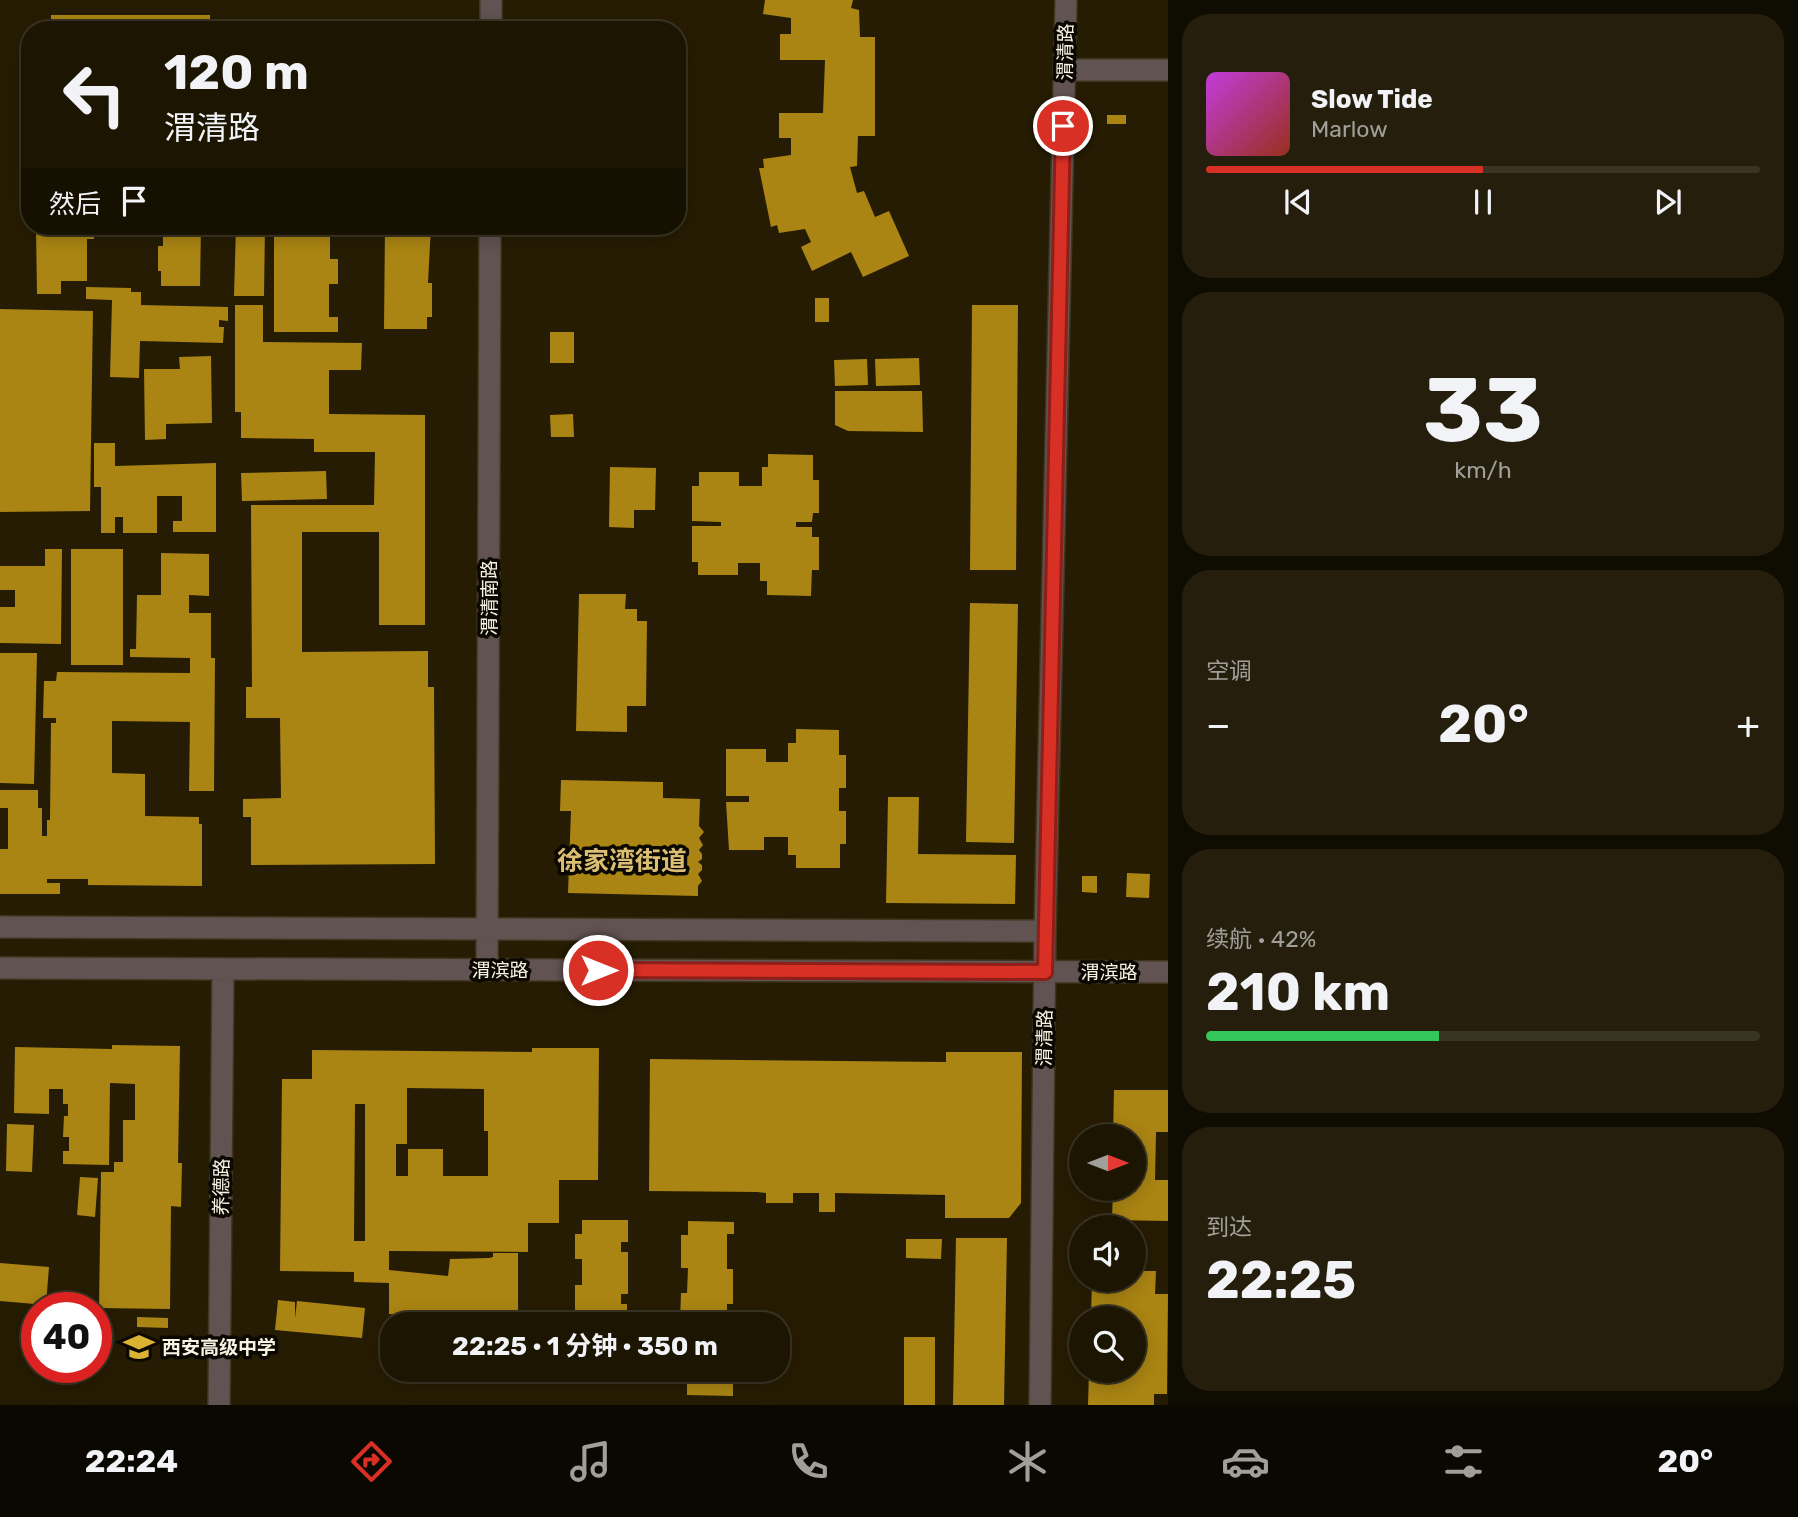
<!DOCTYPE html>
<html lang="zh">
<meta charset="utf-8">
<style>
:root{--surface:#1c1502;--page:#251e0c;--text:#f1f3f6;--muted:#a09f99;--line:#3a3424;--accent:#d93025}
body{margin:0;font-family:Rubik,"Noto Sans SC",sans-serif;background:var(--page);color:var(--text);height:100vh;display:flex;flex-direction:column;font-size:26px;white-space:nowrap}
*{box-sizing:border-box;margin:0}
p{font-size:23px;color:var(--muted)}
.icon{flex:none;width:38px;height:38px;fill:none;stroke:currentColor;stroke-width:2;stroke-linecap:round;stroke-linejoin:round}
.map{position:relative;flex:1;overflow:hidden}
.details{display:flex;flex-direction:column;gap:14px;padding:14px;background:#0f0c01;width:630px}
.details>*{flex:none}
.guide{position:absolute;left:21px;top:21px;width:665px;height:214px;border-radius:28px;box-shadow:0 4px 18px #0003,0 0 0 2px var(--line);background:#1c1502;color:var(--text);overflow:hidden}
.needle{width:46px;rotate:90deg}
.fabs{position:absolute;left:1069px;top:1124px;display:grid;gap:14px}
.fabs a{display:grid;place-items:center;width:77px;height:77px;border-radius:50%;background:var(--surface);box-shadow:0 4px 18px #0003,0 0 0 2px var(--line);font-size:35px}
.speed{position:absolute;left:21px;top:1292px;display:flex;gap:14px;font-size:35px;font-weight:700;text-align:center}
.speed>*{display:grid;place-content:center;width:91px;height:91px;border-radius:50%;background:var(--surface);box-shadow:0 4px 18px #0003,0 0 0 2px var(--line);line-height:1}
.speed .limit{border:10px solid #d22;background:#fff;color:#111}
.pin{position:absolute;display:grid;place-items:center;width:60px;height:60px;color:#fff;margin:-30px;border:4px solid #fff;border-radius:50%;box-shadow:0 2px 7px #0007}
.me{position:absolute;width:77px;margin:-38px;rotate:90deg;stroke-linejoin:round;filter:drop-shadow(0 0 5px #0008)}
.turn{display:flex;align-items:center;gap:24px;height:147px;padding:0 28px;font-size:32px}
.turn .icon{width:91px;height:91px;stroke-width:2.5}
.turn b{display:block;font-size:49px;line-height:60px}
.then{display:flex;align-items:center;height:66px;padding:0 28px;background:#0003;gap:14px;font-size:26px}
.big{font-size:52px;font-weight:700;line-height:1.1}
.details .card{flex:1;display:flex;flex-direction:column;justify-content:center;gap:10px;min-width:0;padding:0 24px;border-radius:28px;background:var(--page)}
.details .dial{align-items:center;gap:0}
.dial b{font-size:91px;line-height:1}
.song{display:flex;align-items:center;gap:21px}
.cover{width:84px;height:84px;border-radius:10px;background:linear-gradient(135deg,hsl(290 70% 55%),hsl(10 70% 35%))}
.played{height:7px;border-radius:4px;background:linear-gradient(90deg,var(--accent) 50%,var(--line) 50%)}
.keys{display:flex;justify-content:space-around;direction:ltr}
.heat{display:flex;justify-content:space-between;align-items:center;font-size:38px;direction:ltr}
.charge{height:10px;border-radius:5px;background:linear-gradient(90deg,#34c759 42%,var(--line) 0)}
.trip{position:absolute;left:380px;top:1312px;width:410px;height:70px;border-radius:28px;background:var(--surface);box-shadow:0 4px 18px #0003,0 0 0 2px var(--line);font-weight:700;line-height:70px;text-align:center}
.tabs{display:flex;height:112px;justify-content:space-around;align-items:center;background:#0b0801;color:var(--muted)}
.tabs .icon{width:49px;height:49px}
.tabs .current{color:var(--accent)}
.tabs b{font-size:32px;color:var(--text)}
main{display:flex;flex:1;min-height:0}
.map>svg:first-child{display:block}
.building{fill:#aa8513;fill-rule:evenodd}
.lines{fill:none;stroke-linecap:round;stroke-linejoin:round}
.minor-casing{stroke:#3f361e;stroke-width:24}
.minor{stroke:#615352;stroke-width:21}
.route-casing{stroke:#8d1f18;stroke-width:18}
.route{stroke:#d93025;stroke-width:12}
.labels{text-anchor:middle;stroke-width:7;stroke-linejoin:round;paint-order:stroke}
.street-label{font-size:19px;fill:#f9f3e4;stroke:#0b0701}
.poi-label{font-size:19px;font-weight:bold;fill:#f9f3e4;stroke:#0b0701;text-anchor:start}
.district-label{font-size:26px;font-weight:bold;fill:#dabe72;stroke:#0b0701}
</style>
<main>
<div class="map">
<svg width="1168" height="1405" viewBox="0 0 1168 1405">
<rect width="100%" height="100%" fill="#261c03"/>
<path class="building" d="M765,0h88l-2,8 8,2 1,27h15v99h-17l-1,30 -7,1 7,26 7,-2 11,26 14,-6 20,45 -46,21 -12,-25 -39,19 -11,-24 10,-5 -6,-13 -26,4 -2,-8 -6,2 -12,-59h5l-1,-9 28,-4v-17h-12v-25h44l2,-53h-45v-26h11v-16l-28,-4z
M51,15h159v15h-159z
M1107,115h19v9h-19z
M36,226h58v13h-7v42h-26v13h-24z
M163,226h38l-1,60h-39v-15h-3v-25h5z
M236,226h29l-1,70h-30z
M274,226h56v33h8v25h-9v33h9v15h-64z
M385,226h46l-3,57h4v34h-5v12h-43z
M86,287l45,1v4h10v13l87,2v14l-9,-1v7h5l-1,16 -83,-2 -1,37 -29,-1 2,-77 -26,-1z
M815,298h14v24h-14z
M235,305h28v37l99,1 -1,27h-32v44l96,1v210h-46v-93h-77v120l126,-1v36h6l1,177 -184,1v-48h-8v-18l38,-1 -1,-80h-34v-31h6l-1,-182h123l1,-53h-61v-13l-73,-1v-26h-6z
M972,305h46l-2,265h-46z
M0,309l93,2 -3,200 -90,1z
M550,332h24v31h-24z
M211,356l1,67 -46,1v15l-21,1 -1,-71h36l-1,-12z
M919,358l1,27 -44,1 -1,-27z
M867,359l1,26 -33,1 -1,-26z
M835,391h87l1,41 -75,-1 -13,-6z
M573,414l1,23h-23l-1,-22z
M94,443h21v23l101,-3v69h-43v-11h9v-25h-25v37h-34v-16h-8v16h-14v-46h-7z
M768,454l45,1v25h6v33h-6l-1,9h-16v5h16v10h7v33h-7l-1,26 -44,-1v-14h-7v-18h-22v12h-40v-13h-6v-36h29v-4l-29,-1v-35h7v-14h40v14h23v-19h6z
M610,467l46,1 -1,42h-21v18l-25,-1z
M326,471l1,28 -85,2 -1,-28z
M45,549h17l-1,95 -61,-1v-36h15v-17h-15v-24h45z
M71,549h52v116h-52z
M161,553l48,1v42l-20,-1v18h22v45h4l-1,133h-25l1,-69 -78,-1v52l33,1v42l54,1v7h3v62l-114,-1v-6h-41v4h13v11h-60v-45h8v-41h-8v-18h38v18h4v28h5v-16h3l1,-97h5v-5h-13l1,-37h12l1,-9 133,1v-15l-60,-1v-8h6l1,-54h24z
M579,594h47l-1,15h12v12h10l-1,85h-19v26l-51,-1z
M970,603l48,1 -4,239 -48,-1z
M0,653h37l-3,131 -34,-1z
M796,729l43,1v25h7v33h-7v23h7v33h-6v24h-44v-13h-8v-18h-24v13h-35l-3,-48h23v-6h-23v-47h40v13h22v-19h8z
M561,780l102,2v16l37,1 -1,27 5,6 -5,6 4,7 -4,5 3,4v5l-4,3 4,3v5l-4,4 4,7 -4,5v10l-130,-3 3,-82h-11z
M888,797h31l-1,57 98,1 -1,49 -129,-1z
M1127,873l23,1 -1,24 -23,-1z
M1082,876h15v17l-15,-1z
M112,1045l68,1 -2,117h4l-1,44 -10,-1 -1,103 -71,-1 2,-136h13v-10h9v-42h12v-36l-25,-1 -1,82 -46,-1v-13h6v-14h-6l1,-21h4v-12h-5v-15h-14v25l-35,-1 1,-66 97,2z
M532,1048h67l-1,132h-39v43h-31v29l-139,-1v19l59,6 2,-17 39,-1 4,-1v-4h25v72h-65l-2,-5 -62,-6v-31l-35,-1v-10l-74,-1 2,-192h30v-29l220,2zM407,1088l77,1v42h4v45h-45v-27h-35v27h-12v-32h11zM355,1104h10v137h-11z
M946,1052h76l-1,151 -12,15h-64v-23l-110,-2v19h-16v-19h-26v10h-27v-10l-9,-1 -108,-1 1,-132 296,3z
M1114,1090h54v42h-12l-1,48h13v41l-56,-1 1,-32h21v-52h-21z
M7,1124l27,1 -2,47 -26,-1z
M80,1177l18,1 -3,39 -18,-2z
M582,1220h46v22h-7v10h7v42h-7v10h6v21h-46v-13h-6v-27h7v-26h-7v-25h7z
M688,1221l46,1v12h-7v35h6v35h-6v10h7l-1,11h-45v-4h-8l1,-28h6l1,-25h-7v-33h7z
M956,1238h51l-3,167h-51z
M906,1239h36l-1,20 -35,-1z
M0,1263l49,4 -3,38 -46,-4z
M1134,1271h22l-1,23h13l-1,100h-13v11h-66l1,-35h45v-52h-43l1,-39h42z
M278,1300l17,2v16l2,-17 68,7 -3,30 -87,-8z
M137,1317l31,1v10l-31,-1z
M904,1337h31v68h-31z
M460,1370h30l-3,9z
M581,1370h46v7l-46,-1z
M681,1370h46l-1,12h7v14l-46,-1v-14h-6z"/>
<g class="lines">
<g class="minor-casing">
<path id="minor" d="M491,30v-30
M1065,70h103
M0,927l1045,4
M0,968l1168,4
M487,970l3,-744
M219,1405l4,-436
M1040,1405l5,-474 21,-931"/>
</g>
<use href="#minor" class="minor"/>
</g>
<g class="lines">
<g class="route-casing">
<path id="route" d="M598,970l447,2 18,-846"/>
</g>
<use href="#route" class="route"/>
</g>
<defs>
<g id="school-bare" transform="scale(2.415)"><path d="M0-5L7-2L0 1L-7-2ZM-4 1L0 2.5L4 1V4Q0 6-4 4Z" fill="#dcb233" stroke="#0b0701" stroke-width="2.5" paint-order="stroke"/></g>
</defs>
<g fill-rule="evenodd">
<use href="#school-bare" x="139" y="1347"/>
</g>
<g class="labels">
<g class="street-label">
<text transform="translate(1065 52) rotate(-89)" y="7">渭清路</text>
<text transform="translate(489 598) rotate(-90)" y="7">渭清南路</text>
<text x="500" y="977">渭滨路</text>
<text x="1109" y="979">渭滨路</text>
<text transform="translate(1044 1038) rotate(-89)" y="7">渭清路</text>
<text transform="translate(221 1187) rotate(-89)" y="7">养德路</text>
</g>
<g class="poi-label">
<text x="162" y="1354">西安高级中学</text>
</g>
<g class="district-label">
<text x="622" y="870">徐家湾街道</text>
</g>
</g>
</svg>
<div class="fabs">
<a><svg class="needle" viewBox="-14 -14 28 28"><path d="M0-13l5 13h-10z" fill="#e53935"/><path d="M0 13l5-13h-10z" fill="#a09f99"/></svg></a>
<a><svg class="icon" aria-label="sound" viewBox="0 0 24 24"><path d="M4 9h4l5-4v14l-5-4H4zM17 9q2 3 0 6"/></svg></a>
<a><svg class="icon" aria-label="search" viewBox="0 0 24 24"><circle cx="10" cy="10" r="6"/><path d="M15 15l6 6"/></svg></a>
</div>
<div class="speed"><div class="limit">40</div></div>
<div class="pin" style="left:1063px;top:126px;background:#d93025"><svg class="icon" aria-label="arrive" viewBox="0 0 24 24"><path d="M6 21V4h12l-3 4 3 4H6"/></svg></div>
<svg class="me" style="left:598px;top:970px" viewBox="-20 -20 40 40"><circle r="17" fill="#d93025" stroke="#fff" stroke-width="3"/><path d="M0-11L8 9 0 5-8 9z" fill="#fff"/></svg>
<div class="trip">22:25 · 1 分钟 · 350 m</div>
<div class="guide">
<div class="turn"><svg class="icon" aria-label="left" viewBox="0 0 24 24"><path d="M17 20v-9H6M10 6l-5 5 5 5"/></svg><div><b>120 m</b>渭清路</div></div>
<div class="then">然后<svg class="icon" aria-label="arrive" viewBox="0 0 24 24"><path d="M6 21V4h12l-3 4 3 4H6"/></svg></div>
</div>
</div>
<section class="details">
<div class="card">
<div class="song"><i class="cover"></i><div><b>Slow Tide</b><p>Marlow</p></div></div>
<div class="played"></div>
<div class="keys"><svg class="icon" aria-label="previous" viewBox="0 0 24 24"><path d="M18 5L8 12l10 7zM5 5v14"/></svg><svg class="icon" aria-label="pause" viewBox="0 0 24 24"><path d="M8 5v14M16 5v14"/></svg><svg class="icon" aria-label="next" viewBox="0 0 24 24"><path d="M6 5l10 7-10 7zM19 5v14"/></svg></div>
</div>
<div class="card dial"><b>33</b><p>km/h</p></div>
<div class="card"><p>空调</p>
<div class="heat"><a>−</a><b class="big">20°</b><a>+</a></div>
</div>
<div class="card"><p>续航 · 42%</p><b class="big">210 km</b><div class="charge"></div></div>
<div class="card"><p>到达</p><b class="big">22:25</b></div>
</section>
</main>
<nav class="tabs">
<b>22:24</b>
<svg class="icon current" aria-label="directions" viewBox="0 0 24 24"><path d="M12 3l9 9-9 9-9-9zM9 14v-3h6M13 9l2 2-2 2"/></svg>
<svg class="icon" aria-label="music" viewBox="0 0 24 24"><path d="M9 18V5l10-2v13"/><circle cx="6" cy="18" r="3"/><circle cx="16" cy="16" r="3"/></svg>
<svg class="icon" aria-label="phone" viewBox="0 0 24 24"><path d="M5 4h4l2 5-3 2q2 4 5 5l2-3 5 2v4C11 20 4 13 5 4z"/></svg>
<svg class="icon" aria-label="climate" viewBox="0 0 24 24"><path d="M12 3v18M4 7l16 10M4 17L20 7"/></svg>
<svg class="icon" aria-label="car" viewBox="0 0 24 24"><path d="M5 17H2v-5l4-1 3-4h7l3 4 3 1v5h-3M9 17h6M6 11h13"/><circle cx="7" cy="17" r="2"/><circle cx="17" cy="17" r="2"/></svg>
<svg class="icon" aria-label="filters" viewBox="0 0 24 24"><path d="M4 7h16M4 17h16"/><circle cx="9" cy="7" r="2"/><circle cx="15" cy="17" r="2"/></svg>
<b>20°</b>
</nav>
